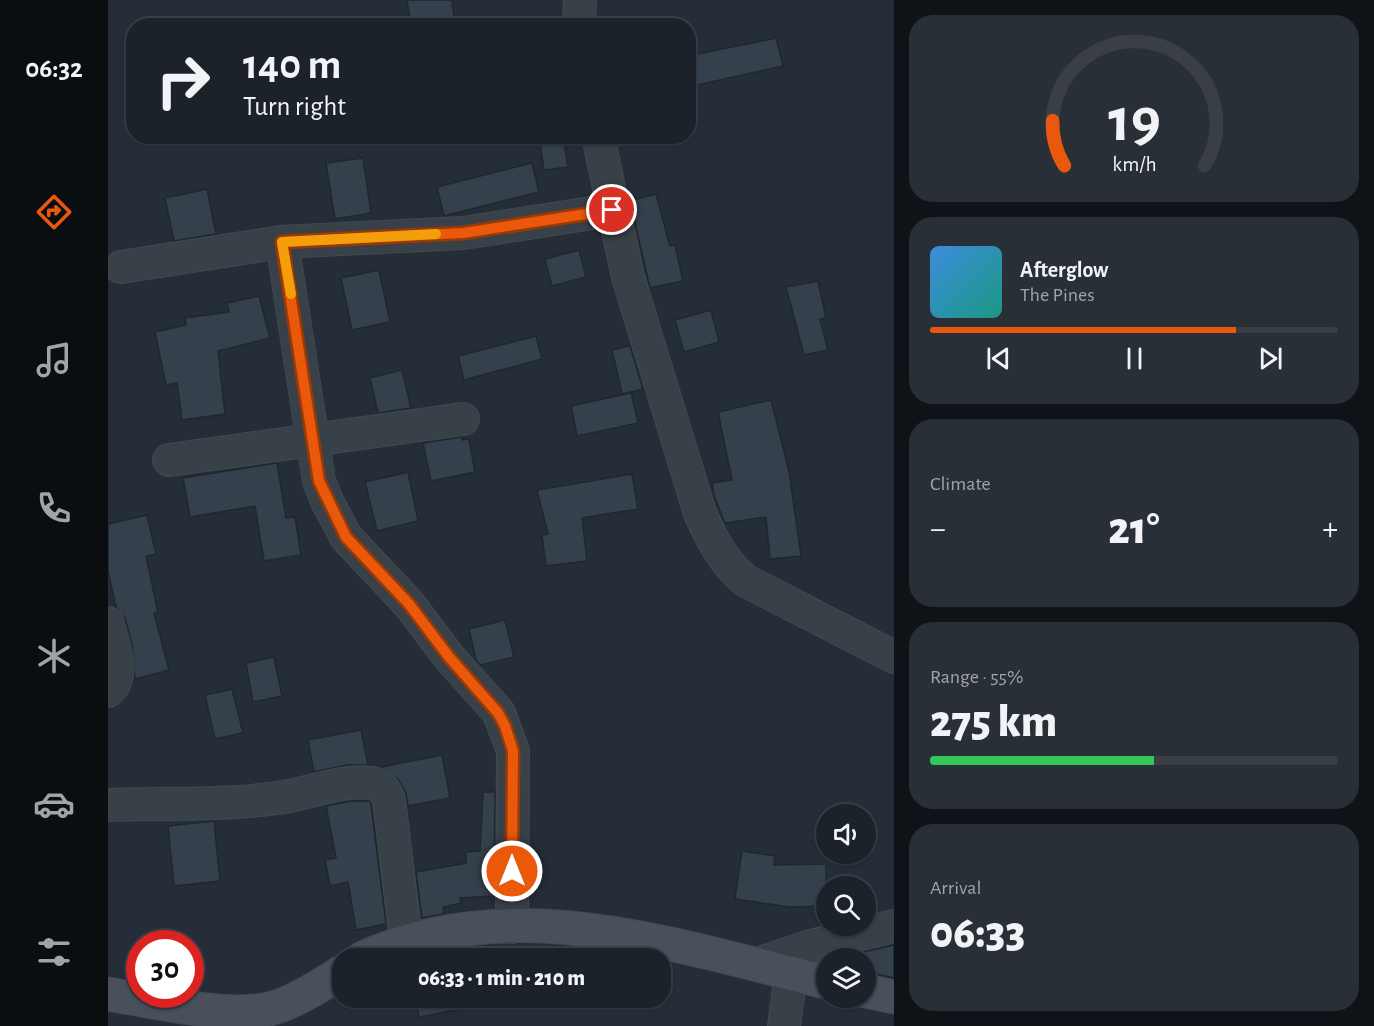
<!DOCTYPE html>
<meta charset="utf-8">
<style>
:root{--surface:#1c222a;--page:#292f36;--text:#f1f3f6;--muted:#a0a4a8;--line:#3a3f47;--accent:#ea580c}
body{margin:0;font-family:"Alegreya Sans",sans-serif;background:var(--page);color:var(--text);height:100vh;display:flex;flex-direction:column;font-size:22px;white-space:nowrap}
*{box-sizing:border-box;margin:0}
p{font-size:20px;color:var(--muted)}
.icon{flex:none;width:33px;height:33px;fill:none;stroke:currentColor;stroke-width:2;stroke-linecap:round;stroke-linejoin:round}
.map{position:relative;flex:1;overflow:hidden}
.side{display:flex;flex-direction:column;gap:15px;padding:15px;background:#0f1317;width:480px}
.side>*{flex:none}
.top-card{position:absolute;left:18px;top:18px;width:570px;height:126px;border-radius:24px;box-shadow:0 2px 4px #0004,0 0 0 2px var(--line);background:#1c222a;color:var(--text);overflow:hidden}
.controls{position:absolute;left:708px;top:804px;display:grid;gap:12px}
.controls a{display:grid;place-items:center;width:60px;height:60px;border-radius:50%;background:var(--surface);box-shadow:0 2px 4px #0004,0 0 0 2px var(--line);font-size:30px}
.speed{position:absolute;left:18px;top:930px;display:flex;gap:12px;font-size:30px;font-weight:700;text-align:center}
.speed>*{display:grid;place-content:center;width:78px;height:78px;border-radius:50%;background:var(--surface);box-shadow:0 2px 4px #0004,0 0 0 2px var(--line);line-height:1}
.speed .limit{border:9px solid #d22;background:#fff;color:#111}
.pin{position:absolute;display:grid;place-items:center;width:51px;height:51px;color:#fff;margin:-26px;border:3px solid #fff;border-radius:50%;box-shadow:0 2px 6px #0007}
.me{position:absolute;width:66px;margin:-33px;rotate:0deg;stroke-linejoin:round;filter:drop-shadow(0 0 4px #0008)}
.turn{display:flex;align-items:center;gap:21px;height:126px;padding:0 18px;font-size:27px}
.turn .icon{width:78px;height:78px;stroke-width:2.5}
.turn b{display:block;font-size:42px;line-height:51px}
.big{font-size:45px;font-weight:800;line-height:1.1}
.side .card{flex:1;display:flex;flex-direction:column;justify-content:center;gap:9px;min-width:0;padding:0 21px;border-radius:24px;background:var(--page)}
.side .dial{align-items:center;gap:0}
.dial svg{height:156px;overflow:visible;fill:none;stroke:var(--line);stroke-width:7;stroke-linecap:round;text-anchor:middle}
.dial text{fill:var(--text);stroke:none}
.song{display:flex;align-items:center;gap:18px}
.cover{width:72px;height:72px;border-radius:9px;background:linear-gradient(135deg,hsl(210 70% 55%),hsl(170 70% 35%))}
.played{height:6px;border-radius:3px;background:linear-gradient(90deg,var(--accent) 75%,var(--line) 75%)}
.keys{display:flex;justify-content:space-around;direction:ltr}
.heat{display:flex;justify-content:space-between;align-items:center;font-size:33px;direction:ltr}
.charge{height:9px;border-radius:4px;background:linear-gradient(90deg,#34c759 55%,var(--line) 0)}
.trip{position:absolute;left:224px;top:948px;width:339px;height:60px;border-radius:24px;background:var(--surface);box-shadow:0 2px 4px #0004,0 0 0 2px var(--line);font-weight:800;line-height:60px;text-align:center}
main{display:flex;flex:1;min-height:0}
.tabs{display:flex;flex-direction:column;width:108px;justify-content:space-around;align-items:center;background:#0b0e11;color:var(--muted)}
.tabs .icon{width:42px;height:42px}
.tabs .active{color:var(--accent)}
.tabs b{font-size:27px;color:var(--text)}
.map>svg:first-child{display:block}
.building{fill:#34404b;stroke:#1f272f;stroke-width:1.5}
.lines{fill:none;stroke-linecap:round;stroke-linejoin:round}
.street-casing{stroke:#414951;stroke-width:34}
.secondary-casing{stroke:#414951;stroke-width:35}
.street{stroke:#384048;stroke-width:32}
.secondary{stroke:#47505b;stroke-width:33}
.route-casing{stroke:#983908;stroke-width:15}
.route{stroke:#ea580c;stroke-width:10}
.slow{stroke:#f59e0b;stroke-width:10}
</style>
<main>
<nav class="tabs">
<b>06:32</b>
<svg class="icon active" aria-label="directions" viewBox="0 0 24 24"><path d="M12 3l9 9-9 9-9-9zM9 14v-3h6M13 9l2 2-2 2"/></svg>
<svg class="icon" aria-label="music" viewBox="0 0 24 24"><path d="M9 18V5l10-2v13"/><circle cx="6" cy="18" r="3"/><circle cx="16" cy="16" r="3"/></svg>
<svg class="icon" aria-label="phone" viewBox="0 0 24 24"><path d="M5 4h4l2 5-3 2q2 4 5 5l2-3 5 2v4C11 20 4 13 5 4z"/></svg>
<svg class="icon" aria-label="climate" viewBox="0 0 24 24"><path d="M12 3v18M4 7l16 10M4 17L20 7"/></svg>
<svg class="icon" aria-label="car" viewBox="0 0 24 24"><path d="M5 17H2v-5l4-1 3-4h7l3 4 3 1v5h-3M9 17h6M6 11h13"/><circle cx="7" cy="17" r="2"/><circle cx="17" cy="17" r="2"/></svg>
<svg class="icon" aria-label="filters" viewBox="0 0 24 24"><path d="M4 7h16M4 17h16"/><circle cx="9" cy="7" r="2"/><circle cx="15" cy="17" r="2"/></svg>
</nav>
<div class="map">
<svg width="786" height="1026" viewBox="0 0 786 1026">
<rect width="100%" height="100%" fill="#252e38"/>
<path class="building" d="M299,0h45l3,26h-44z
M668,38l7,28 -95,21v-31z
M456,141l4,26 -24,3 -4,-26z
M255,158l8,55 -36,6 -9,-56z
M424,163l7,29 -95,24 -7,-29z
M99,189l9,45 -42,7 -9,-43z
M548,194l14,52 5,-1 8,36 -33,7 -20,-87z
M471,250l7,27 -34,9 -7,-27z
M271,270l11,52 -38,8 -11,-52z
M710,281l8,37 -6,1 8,31 -24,5 -18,-68z
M151,296l11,42 -52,13 7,63 -43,6 -5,-37 -11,2 -11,-53 31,-7 -1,-7 44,-6 -2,-9z
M603,310l8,32 -35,10 -9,-32z
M428,336l6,23 -78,21 -6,-24z
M522,346l13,43 -21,5 -10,-44z
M294,370l9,38 -33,5 -8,-35z
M523,393l7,30 -61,13 -6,-30z
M663,400l18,71 12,85 -31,3 -4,-42 -41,6 -11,-27 -2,-13 20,-3 -14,-68z
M353,437l1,3 7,-1 6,33 -44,9 -8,-38z
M169,463l9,55 9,-1 6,38 -37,6 -9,-55 -65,11 -7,-39z
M300,472l10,49 -41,10 -12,-49z
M524,474l6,35 -56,9 5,43 -41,5 -4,-31 6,-1 -11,-44z
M39,515l9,39 -10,2 12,56 -4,1 15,57 -34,9 -3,-34 -7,-27 -9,-11 -8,-36v-47z
M397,620l9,37 -34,8 -4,-5 -7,-31z
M166,657l8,39 -29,6 -7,-39z
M124,689l11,44 -28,6 -10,-44z
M253,730l7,35h-21l-33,7 -6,-32z
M334,755l8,43 -42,8 -2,-13 -8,-14 -17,-12z
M375,792h12l-1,104 -34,2 1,5 -18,4 1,7 -22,4 -6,-46 50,-9v-11l14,-1z
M243,801h19l1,4 15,119 -30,6 -8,-48 -18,4 -5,-26 11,-2 -10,-52z
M106,821l6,60 -46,5 -6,-60z
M634,851l33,5 -1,9 52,-1v42l-36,1 -55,-8z
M786,945v33l-17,-4 -13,-22z
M307,998h45l2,11 -43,8z"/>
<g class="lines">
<g class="street-casing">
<path id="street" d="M471,26l1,-26
M490,136l30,141 72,236c12,27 23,49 46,68l148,76
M13,267l161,-25
M61,460l294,-41
M0,623c4,19 19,53 0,68
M0,805c58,-2 118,1 176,-8 25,-4 61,-18 86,-14 12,1 15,7 19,17l17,140
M404,927l1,-176 -14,-38 -50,-56 -40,-53 -63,-67 -19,-36 -8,-20 -37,-239 181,-9 149,-23
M649,964l54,-18 83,-20
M676,1026l7,-53"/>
</g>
<g class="secondary-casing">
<path id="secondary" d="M255,958c150,-69 313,-12 463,24
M758,991l28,6
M0,994c42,7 125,26 165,14 24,-7 48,-23 69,-36"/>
</g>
<use href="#street" class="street"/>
<use href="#secondary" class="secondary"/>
</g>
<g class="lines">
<g class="route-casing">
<path id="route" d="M404,871l1,-120 -8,-25 -7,-13 -49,-56 -40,-53 -63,-67 -27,-56 -37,-239 181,-9 149,-23"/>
</g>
<use href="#route" class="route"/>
<path class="slow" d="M183,294l-9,-52 154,-8"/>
</g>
</svg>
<div class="controls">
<a><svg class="icon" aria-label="sound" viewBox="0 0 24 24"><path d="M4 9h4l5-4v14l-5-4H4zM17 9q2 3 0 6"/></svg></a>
<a><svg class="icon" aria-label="search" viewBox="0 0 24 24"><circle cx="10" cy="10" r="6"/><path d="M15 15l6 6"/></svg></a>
<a><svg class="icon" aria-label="layers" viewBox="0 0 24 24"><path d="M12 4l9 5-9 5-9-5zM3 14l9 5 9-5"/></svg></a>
</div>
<div class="speed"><div class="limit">30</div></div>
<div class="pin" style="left:504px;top:210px;background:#d93025"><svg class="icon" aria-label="arrive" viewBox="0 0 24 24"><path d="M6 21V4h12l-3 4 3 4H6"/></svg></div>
<svg class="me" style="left:404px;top:871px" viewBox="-20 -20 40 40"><circle r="17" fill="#ea580c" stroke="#fff" stroke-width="3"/><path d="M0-11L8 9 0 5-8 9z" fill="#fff"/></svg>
<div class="trip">06:33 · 1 min · 210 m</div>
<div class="top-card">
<div class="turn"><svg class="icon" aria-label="right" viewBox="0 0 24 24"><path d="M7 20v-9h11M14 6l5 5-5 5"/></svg><div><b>140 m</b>Turn right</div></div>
</div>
</div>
<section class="side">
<div class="card dial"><svg viewBox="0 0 100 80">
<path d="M14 69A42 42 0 1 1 86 69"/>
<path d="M14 69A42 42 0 0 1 8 46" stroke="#ea580c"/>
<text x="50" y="56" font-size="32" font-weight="700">19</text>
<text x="50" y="72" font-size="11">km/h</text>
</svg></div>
<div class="card">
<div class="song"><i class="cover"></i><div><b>Afterglow</b><p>The Pines</p></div></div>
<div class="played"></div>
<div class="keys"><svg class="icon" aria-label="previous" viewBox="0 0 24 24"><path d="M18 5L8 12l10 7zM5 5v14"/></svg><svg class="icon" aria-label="pause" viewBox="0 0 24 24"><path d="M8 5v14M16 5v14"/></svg><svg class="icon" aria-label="next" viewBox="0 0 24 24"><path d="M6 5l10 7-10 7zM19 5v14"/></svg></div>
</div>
<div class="card"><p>Climate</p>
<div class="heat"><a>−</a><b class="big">21°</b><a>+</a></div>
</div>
<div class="card"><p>Range · 55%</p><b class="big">275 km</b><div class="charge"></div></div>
<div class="card"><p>Arrival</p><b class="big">06:33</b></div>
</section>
</main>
